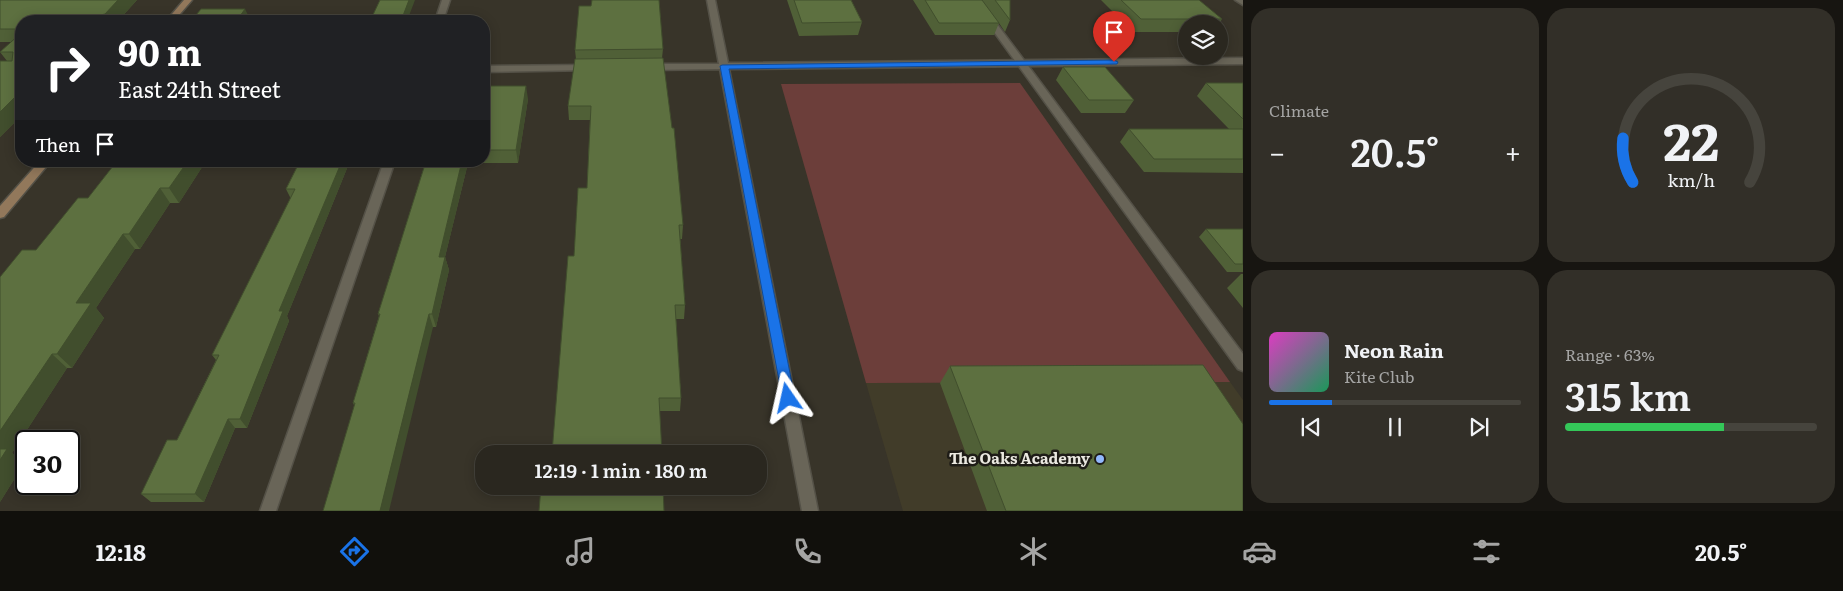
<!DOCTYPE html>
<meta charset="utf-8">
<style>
:root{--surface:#2a271f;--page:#322f28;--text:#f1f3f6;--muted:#a5a5a4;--line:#46443d;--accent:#1a73e8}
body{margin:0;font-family:Literata,serif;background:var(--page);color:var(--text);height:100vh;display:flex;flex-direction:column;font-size:19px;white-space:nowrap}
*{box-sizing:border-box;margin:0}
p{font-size:16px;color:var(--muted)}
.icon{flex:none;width:28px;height:28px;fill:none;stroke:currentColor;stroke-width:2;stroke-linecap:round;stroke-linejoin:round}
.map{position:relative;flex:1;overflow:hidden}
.drawer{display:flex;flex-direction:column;gap:8px;padding:8px;background:#171511;width:600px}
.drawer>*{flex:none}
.hud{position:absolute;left:15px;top:15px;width:475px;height:152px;border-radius:20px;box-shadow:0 2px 12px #0003,0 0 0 1px var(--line);background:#202124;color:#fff;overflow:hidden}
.tools{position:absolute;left:1178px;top:15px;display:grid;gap:10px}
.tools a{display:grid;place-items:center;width:50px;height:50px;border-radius:50%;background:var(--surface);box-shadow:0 2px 12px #0003,0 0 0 1px var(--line);font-size:25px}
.speed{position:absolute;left:15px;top:430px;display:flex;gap:10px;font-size:25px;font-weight:700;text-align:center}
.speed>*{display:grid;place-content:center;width:65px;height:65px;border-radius:50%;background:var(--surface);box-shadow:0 2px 12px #0003,0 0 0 1px var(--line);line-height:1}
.speed .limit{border:2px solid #111;border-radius:8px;background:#fff;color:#111}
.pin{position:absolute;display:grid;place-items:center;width:42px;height:42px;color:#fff;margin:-51px -21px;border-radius:50% 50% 50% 0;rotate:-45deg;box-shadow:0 0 5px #0007}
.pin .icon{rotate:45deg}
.me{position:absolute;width:55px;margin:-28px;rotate:349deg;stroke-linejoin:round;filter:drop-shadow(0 0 4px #0008)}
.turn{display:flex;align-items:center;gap:18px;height:105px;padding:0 20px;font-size:22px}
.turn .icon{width:65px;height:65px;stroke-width:2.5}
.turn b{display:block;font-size:35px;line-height:42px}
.then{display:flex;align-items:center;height:48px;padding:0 20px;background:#0003;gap:10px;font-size:19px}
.big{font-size:38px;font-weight:600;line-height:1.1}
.drawer .tile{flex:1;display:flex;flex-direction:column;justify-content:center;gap:8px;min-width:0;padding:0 18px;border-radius:20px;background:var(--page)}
.drawer .dial{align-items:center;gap:0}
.dial svg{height:130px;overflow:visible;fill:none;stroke:var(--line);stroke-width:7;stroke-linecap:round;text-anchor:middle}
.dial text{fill:var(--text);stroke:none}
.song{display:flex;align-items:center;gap:15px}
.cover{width:60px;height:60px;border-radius:8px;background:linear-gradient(135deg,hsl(310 70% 55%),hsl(150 70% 35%))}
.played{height:5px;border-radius:2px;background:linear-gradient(90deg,var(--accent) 25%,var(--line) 25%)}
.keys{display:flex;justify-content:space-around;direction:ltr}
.heat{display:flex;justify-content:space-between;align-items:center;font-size:28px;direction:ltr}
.charge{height:8px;border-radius:4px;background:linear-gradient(90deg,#34c759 63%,var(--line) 0)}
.drawer .tiles{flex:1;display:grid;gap:8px;grid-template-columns:repeat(2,1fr)}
.trip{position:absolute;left:475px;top:445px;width:292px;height:50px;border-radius:20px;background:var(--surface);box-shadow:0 2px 12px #0003,0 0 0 1px var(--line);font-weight:600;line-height:50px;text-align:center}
.dock{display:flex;height:80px;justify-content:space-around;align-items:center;background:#11100c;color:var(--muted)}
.dock .icon{width:35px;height:35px}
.dock .active{color:var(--accent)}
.dock b{font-size:22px;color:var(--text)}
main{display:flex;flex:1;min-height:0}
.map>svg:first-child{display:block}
.built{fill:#413c29}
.green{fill:#6c3e3a}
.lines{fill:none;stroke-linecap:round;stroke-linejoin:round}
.lane-casing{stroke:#545147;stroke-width:3}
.street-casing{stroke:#545147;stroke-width:3}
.secondary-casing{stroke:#545147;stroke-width:3}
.lane{fill:#696558;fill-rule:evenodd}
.street{fill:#696558;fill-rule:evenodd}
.secondary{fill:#92785b;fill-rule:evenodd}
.wall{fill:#506037}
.shaded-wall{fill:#414e2d}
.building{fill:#5d7040;stroke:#414e2d}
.route{fill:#1a73e8;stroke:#114b97}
.poi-dot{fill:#91b8fd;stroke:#1e1c17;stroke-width:2}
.labels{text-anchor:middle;stroke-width:5;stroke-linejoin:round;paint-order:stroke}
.near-poi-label{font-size:15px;font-weight:bold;fill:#ebe9e1;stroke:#1e1c17;text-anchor:end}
</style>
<main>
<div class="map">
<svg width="1243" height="511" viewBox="0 0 1243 511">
<rect width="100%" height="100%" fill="#383429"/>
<path class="built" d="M1230,382l13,18v111h-340l-37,-128z"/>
<path class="green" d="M1020,83l210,299 -364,1 -85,-299z"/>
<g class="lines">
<g class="lane-casing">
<path id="lane" d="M442,0h8l-7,21h-8z
M971,0h8l264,354v17l-5,-2z
M384,161h11l-119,350h-16z"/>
</g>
<g class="street-casing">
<path id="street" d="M707,0h8l13,63 515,-5v6l-514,5 89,442h-16l-82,-442 -71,1 -5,-3 5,-3h70z
M1235,0h8v5z
M589,65l3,1v4l-108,2v-6z"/>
</g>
<g class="secondary-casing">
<path id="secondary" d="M184,0h8l-18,21h-8z
M40,161h11l-47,56 -4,1v-12z"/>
</g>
<use href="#lane" class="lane"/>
<use href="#street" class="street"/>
<use href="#secondary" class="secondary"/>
</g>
<path class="wall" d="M0,0h137l-19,21h-97v95l-21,21v-76h7l-7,-9 11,-10h-11z
M787,0h64l11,22 -4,13 -59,1z
M913,0h97v20l-5,12 -6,-9 -5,12h-59z
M1101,0h98l23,19 -3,5h-33v8h-53z
M663,49l-1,9 21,167 -1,14h-2l5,66 -1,14h-8l5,79 -1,13h-20l-108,42 22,-197 13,-68 3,-68h-21l-1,-14 8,-47 -1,-9z
M1063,67l71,33 -9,13h-44l-25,-33z
M1206,83h37v90l-99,-1 -24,-30 9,-13h100l-32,-33z
M484,86l44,13 -10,64h-50l-23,94 4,13 -13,57h-3l-79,78 -1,-2 26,-87 -1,-2 47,-150h-16v-3h75z
M117,161h89l-27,42h-9l-30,46h-5l-39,59 8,10 -32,50h-5l-55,85 13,9 -25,40 36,-252 52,-52z
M300,161h50l-63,155 2,5 -42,107h-12l-31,74h-53l-10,-8 36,-54 39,-80 -4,-5 79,-156 -5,-10z
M1206,229h37v43h-16l-28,-35z
M1241,274h2v34l-16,-20z
M950,366l293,145h-256l-47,-128z"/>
<path class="shaded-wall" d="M118,0h19l-19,21h-31l5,-4z
M409,0h6l-8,21h-6z
M245,9l6,12 -11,-5z
M286,16l2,5h-5z
M21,84v32l-21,21v-25l15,-22z
M526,86l2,13 -10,64 -2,-13z
M188,161h18l-27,42 -10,-15z
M342,161h8l-63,155 2,5 -42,107 -7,-9 39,-108z
M462,161h5l1,2 -23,94 4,13 -13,57 -4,-13 7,-57z
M160,188l10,15 -30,46 -11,-15z
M123,234l12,15 -39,59 8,10 -32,50 -15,-14 19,-51z
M429,314l4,13 -44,184h-9z
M52,354l15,14 -55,85 13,9 -25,40v-71z
M228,419l7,9 -31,74 -9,-8z"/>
<path class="building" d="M0,0h118l-13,14 -13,3 -5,4h-66v8h-21z
M380,0h29l-8,21h-31z
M592,0h67l4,49 -88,1 4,-44h12z
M794,0h57l11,22 -60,1z
M925,0h57l17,23h-60z
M995,0h15v20z
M1121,0h78l23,19h-81z
M201,9h44l-5,7h46l-3,5h-92z
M21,33v51l-6,6h6v1l-21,21v-51h12l1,-9h-13z
M663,58l9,70h2l9,97h-4l6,80h-10l6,93h-22l3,56h-118v-1h8l16,-197h6l4,-68h9l4,-82h-23l7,-47z
M1063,67h42l29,33h-45z
M1206,83h37v36z
M484,86h42l-10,64h-32z
M1129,129h114v30h-89z
M117,161h71l-19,27h-9l-31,46h-6l-47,69h15l-34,51h-5l-52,77v-154l22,-27h14l42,-52h10z
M300,161h42l-63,150h4l-43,108h-12l-33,75h-54l26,-54h10l42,-85h-7l83,-166h-9z
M426,161h36l-23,96h6l-13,57h-3l-49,197h-57l32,-108h-2l27,-89h-2z
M1206,229h37v35h-8z
M1203,365l40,59v87h-237l-56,-145z
M0,449h7l-7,11z
M541,486h122l1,25h-125z"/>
<path class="route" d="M1114,60l4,2 -1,2 -388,5 66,329 -2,4 -5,2 -5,-2 -63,-336 2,-1z"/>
<circle class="poi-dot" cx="1100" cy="459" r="5"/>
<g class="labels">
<g class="near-poi-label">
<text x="1090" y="464">The Oaks Academy</text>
</g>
</g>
</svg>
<div class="tools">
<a><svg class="icon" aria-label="layers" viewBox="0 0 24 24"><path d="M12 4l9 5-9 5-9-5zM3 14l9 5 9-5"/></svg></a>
</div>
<div class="speed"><div class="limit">30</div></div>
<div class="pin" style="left:1114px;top:62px;background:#d93025"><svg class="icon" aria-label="arrive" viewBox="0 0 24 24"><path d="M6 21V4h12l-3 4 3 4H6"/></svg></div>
<svg class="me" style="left:788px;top:398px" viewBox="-20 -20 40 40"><path d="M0-17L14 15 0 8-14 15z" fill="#1a73e8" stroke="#fff" stroke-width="4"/></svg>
<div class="trip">12:19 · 1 min · 180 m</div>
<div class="hud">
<div class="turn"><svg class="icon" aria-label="right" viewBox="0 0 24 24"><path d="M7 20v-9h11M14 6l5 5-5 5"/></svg><div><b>90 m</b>East 24th Street</div></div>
<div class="then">Then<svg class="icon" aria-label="arrive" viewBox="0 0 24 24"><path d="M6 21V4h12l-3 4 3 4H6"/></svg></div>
</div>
</div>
<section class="drawer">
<div class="tiles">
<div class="tile"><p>Climate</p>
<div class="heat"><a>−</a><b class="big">20.5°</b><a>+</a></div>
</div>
<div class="tile dial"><svg viewBox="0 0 100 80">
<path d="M14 69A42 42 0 1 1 86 69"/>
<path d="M14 69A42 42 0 0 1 8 42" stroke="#1a73e8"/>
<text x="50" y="56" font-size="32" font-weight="700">22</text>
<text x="50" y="72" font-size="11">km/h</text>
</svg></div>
<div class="tile">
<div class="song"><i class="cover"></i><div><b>Neon Rain</b><p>Kite Club</p></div></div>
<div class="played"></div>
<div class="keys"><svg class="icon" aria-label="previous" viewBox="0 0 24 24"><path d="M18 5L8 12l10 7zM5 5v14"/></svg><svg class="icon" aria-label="pause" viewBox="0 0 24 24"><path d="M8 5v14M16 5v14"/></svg><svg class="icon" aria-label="next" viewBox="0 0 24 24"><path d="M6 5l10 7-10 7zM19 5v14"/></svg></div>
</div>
<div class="tile"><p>Range · 63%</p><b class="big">315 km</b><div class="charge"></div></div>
</div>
</section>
</main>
<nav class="dock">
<b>12:18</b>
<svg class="icon active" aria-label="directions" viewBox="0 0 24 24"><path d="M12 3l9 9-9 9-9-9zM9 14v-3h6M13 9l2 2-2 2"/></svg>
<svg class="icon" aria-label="music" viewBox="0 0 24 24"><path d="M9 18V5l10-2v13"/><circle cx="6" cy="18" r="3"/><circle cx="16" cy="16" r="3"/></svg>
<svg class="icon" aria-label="phone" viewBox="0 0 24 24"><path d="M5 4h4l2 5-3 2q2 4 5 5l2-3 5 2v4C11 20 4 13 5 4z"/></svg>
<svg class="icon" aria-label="climate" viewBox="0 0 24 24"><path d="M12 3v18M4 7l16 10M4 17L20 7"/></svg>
<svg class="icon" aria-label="car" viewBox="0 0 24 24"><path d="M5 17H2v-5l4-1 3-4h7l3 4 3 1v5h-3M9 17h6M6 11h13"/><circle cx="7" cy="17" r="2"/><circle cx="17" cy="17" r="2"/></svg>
<svg class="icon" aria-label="filters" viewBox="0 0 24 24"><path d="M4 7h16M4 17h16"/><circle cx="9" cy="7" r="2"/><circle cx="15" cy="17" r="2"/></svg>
<b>20.5°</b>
</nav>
